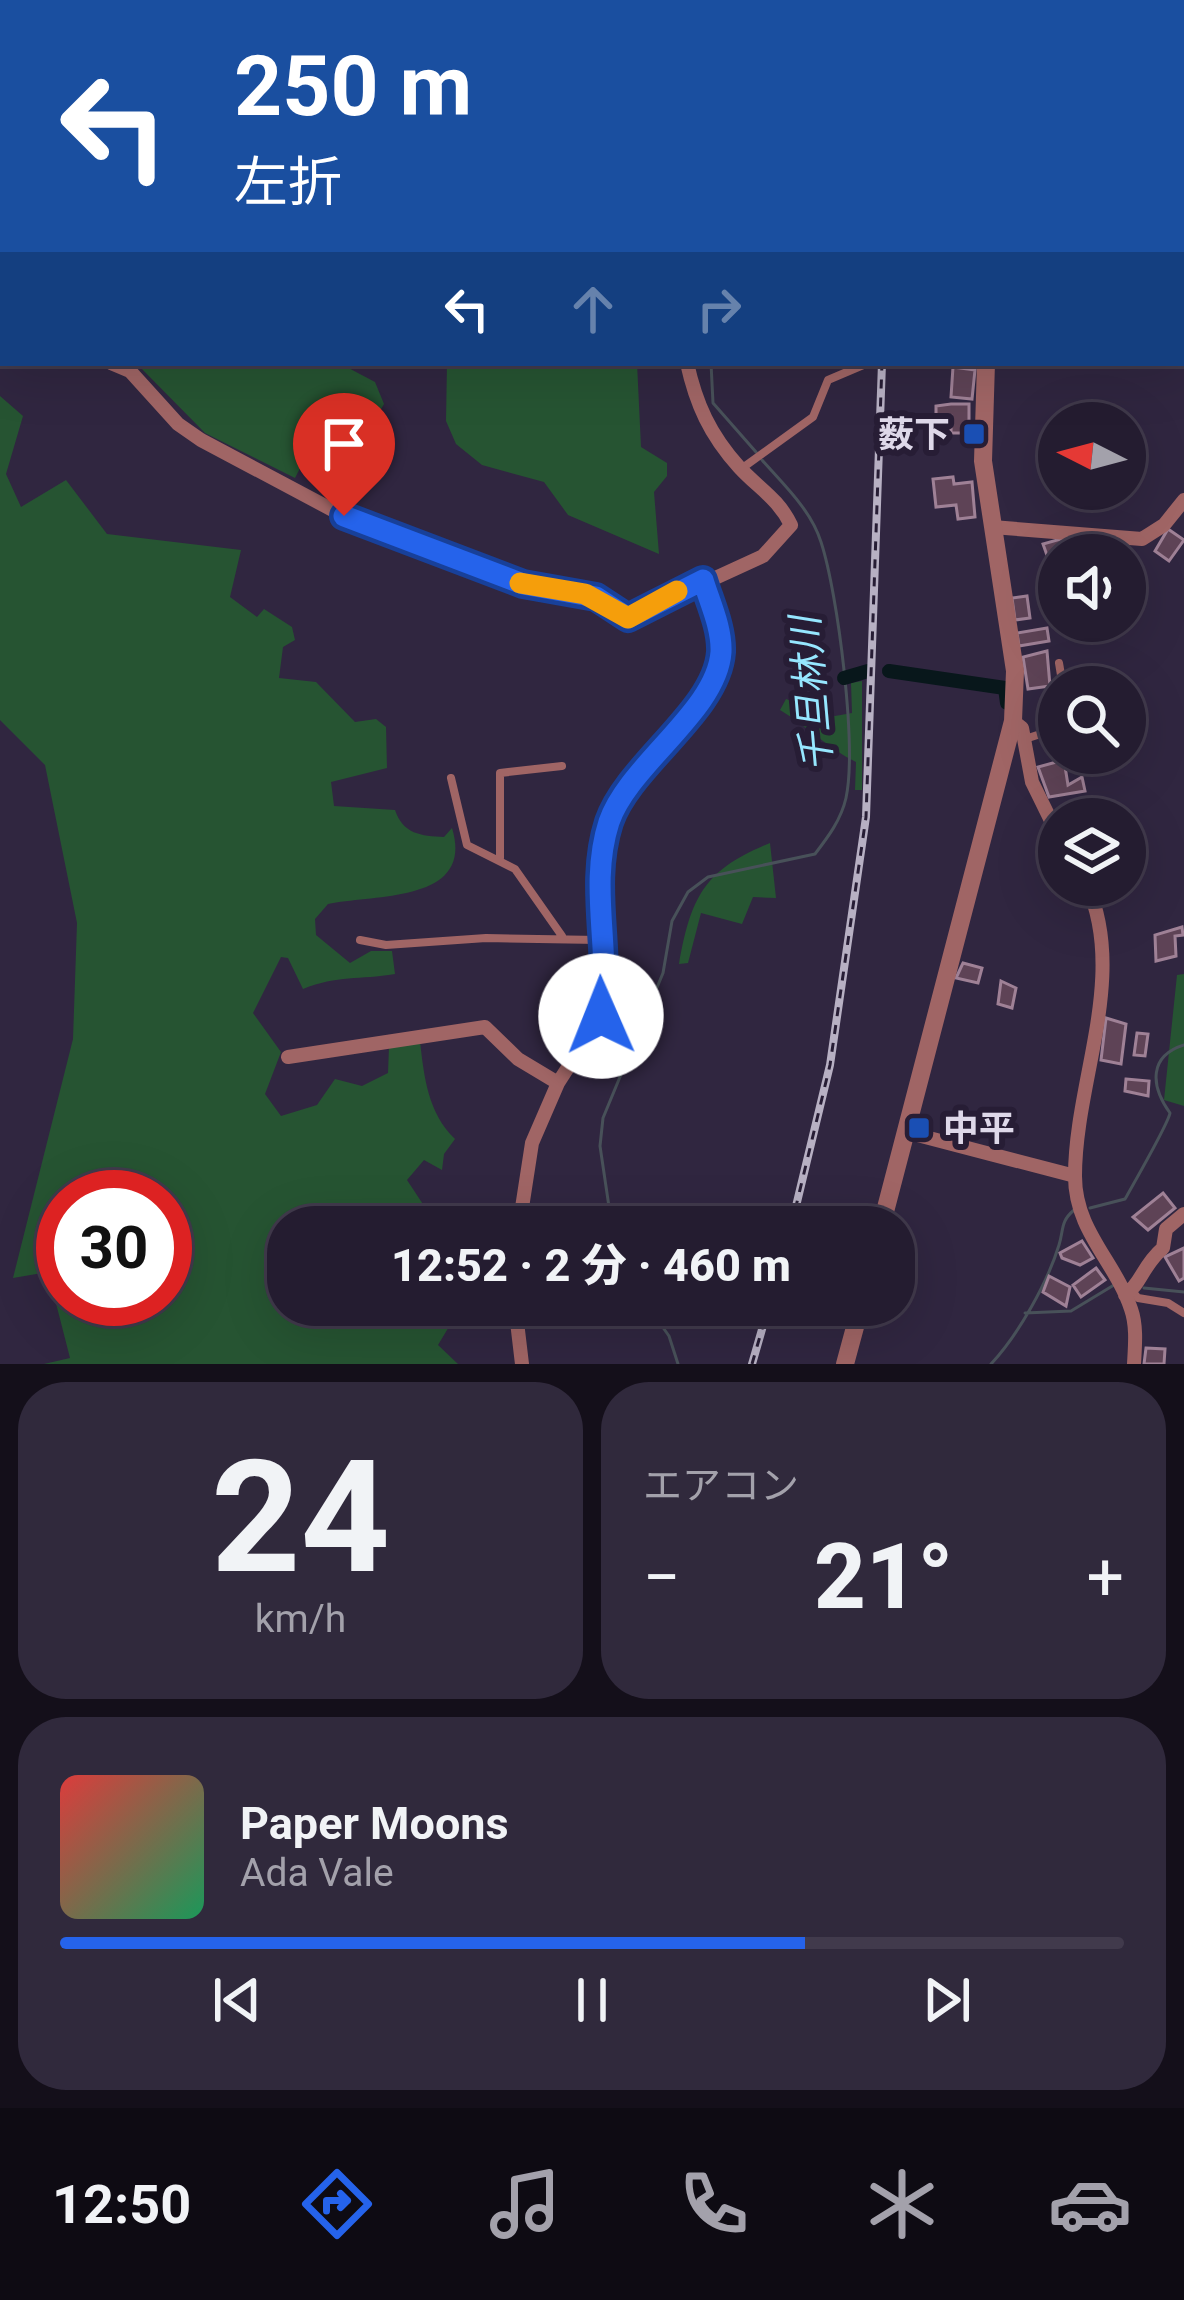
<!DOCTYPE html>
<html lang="ja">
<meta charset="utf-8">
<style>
:root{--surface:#241c30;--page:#30293c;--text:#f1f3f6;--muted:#a3a1ab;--line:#413a4c;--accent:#2563eb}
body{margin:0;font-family:Roboto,"Noto Sans JP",sans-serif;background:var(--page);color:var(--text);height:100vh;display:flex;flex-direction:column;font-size:45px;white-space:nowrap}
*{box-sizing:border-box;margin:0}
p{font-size:39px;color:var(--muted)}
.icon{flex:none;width:66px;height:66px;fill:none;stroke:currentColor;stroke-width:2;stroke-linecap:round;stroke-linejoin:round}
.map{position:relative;height:1364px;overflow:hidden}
.details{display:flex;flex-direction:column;gap:18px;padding:18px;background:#140f1a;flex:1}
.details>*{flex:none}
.banner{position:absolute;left:0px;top:0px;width:1185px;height:366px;box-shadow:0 12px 48px #0002,0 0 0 3px var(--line);background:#1a4fa0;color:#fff;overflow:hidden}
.needle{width:78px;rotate:276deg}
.controls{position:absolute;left:1038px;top:402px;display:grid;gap:24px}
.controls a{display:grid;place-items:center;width:108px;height:108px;border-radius:50%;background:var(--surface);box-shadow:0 12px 48px #0002,0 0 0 3px var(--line);font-size:60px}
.speed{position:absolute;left:36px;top:1170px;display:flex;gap:24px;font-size:60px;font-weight:700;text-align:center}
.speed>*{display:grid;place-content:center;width:156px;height:156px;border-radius:50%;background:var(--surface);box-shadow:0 12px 48px #0002,0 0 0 3px var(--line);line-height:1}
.speed .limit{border:18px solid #d22;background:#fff;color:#111}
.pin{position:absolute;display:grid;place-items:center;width:102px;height:102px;color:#fff;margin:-123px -51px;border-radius:50% 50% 50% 0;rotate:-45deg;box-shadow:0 0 12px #0007}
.pin .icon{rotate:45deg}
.me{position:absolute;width:132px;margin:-66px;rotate:359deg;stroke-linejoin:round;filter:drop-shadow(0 0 9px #0008)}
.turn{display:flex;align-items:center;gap:42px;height:252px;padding:0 36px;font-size:54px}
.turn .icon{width:156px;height:156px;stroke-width:2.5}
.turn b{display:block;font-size:84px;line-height:102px}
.lanes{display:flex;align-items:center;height:114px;padding:0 36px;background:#0003;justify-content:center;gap:60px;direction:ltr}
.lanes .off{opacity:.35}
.big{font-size:90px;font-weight:800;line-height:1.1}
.details .tile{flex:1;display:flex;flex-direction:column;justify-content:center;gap:18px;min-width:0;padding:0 42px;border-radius:48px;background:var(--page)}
.details .dial{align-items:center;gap:0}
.dial b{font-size:156px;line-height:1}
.song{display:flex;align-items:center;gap:36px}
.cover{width:144px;height:144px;border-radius:18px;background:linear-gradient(135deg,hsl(0 70% 55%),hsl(150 70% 35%))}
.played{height:12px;border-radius:6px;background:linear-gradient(90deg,var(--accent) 70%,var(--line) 70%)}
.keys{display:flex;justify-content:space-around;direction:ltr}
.heat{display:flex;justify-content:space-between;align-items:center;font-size:66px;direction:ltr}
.details .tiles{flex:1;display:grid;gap:18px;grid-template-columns:1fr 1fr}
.tile:last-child{grid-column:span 2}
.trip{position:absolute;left:267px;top:1206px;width:648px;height:120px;border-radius:48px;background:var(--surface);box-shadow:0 12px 48px #0002,0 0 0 3px var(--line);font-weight:800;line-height:120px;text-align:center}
.tab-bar{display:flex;height:192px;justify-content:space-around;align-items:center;background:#0e0b13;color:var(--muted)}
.tab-bar .icon{width:84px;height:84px}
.tab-bar .on{color:var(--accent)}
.tab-bar b{font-size:54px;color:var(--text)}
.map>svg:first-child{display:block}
.green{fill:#265432;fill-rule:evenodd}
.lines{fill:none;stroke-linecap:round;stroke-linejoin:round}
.stream{stroke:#485159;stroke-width:3}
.canal{stroke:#08171b;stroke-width:14}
.building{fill:#5e4356;stroke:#9f8196;stroke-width:3}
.service{stroke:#a06565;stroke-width:8}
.minor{stroke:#a06565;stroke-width:14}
.tertiary{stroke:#a06565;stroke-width:18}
.rail-casing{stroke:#b7b0c3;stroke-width:8}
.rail{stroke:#271d35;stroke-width:3;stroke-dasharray:9;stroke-linecap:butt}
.route-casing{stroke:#184099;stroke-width:30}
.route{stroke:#2563eb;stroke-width:21}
.slow{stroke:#f59e0b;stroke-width:21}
.transit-dot{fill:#1a4fb4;stroke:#271d35;stroke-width:4.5}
.labels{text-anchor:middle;stroke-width:12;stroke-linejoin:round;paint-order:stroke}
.poi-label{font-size:36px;font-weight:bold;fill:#ded8e9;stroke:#271d35;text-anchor:end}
.water-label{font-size:39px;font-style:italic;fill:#96e7ff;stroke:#271d35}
</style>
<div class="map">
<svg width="1184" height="1364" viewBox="0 0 1184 1364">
<rect width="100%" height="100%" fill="#302640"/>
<path class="green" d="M55,0h565l1,3h-569z
M136,363h203l36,19 9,22 -22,38 -47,-3 -20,39 -90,-45z
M447,363h190l4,84 26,16v13l-13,16 5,62 -91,-39 -24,-33 -62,-17 -26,-21 -10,-23z
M0,396l23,20 -17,58 15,33 45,-27 41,54 134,16 -11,47 27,20 7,-8 28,18 3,13 -12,7 -4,31 37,4 39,40 21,-3 10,8 1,41 -56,14 3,24 61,4c8,24 26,26 49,27l8,-9c23,75 -77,66 -124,76l-13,15 1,16 34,28 21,-12h21l3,23c-36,6 -57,1 -92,15l-15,-31 -7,-1 -28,56 28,39 -16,42 16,22 36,-11 18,-26 27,7 26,-13 1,-26 31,-6c4,36 8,72 35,98l-11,15 -2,16 -18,-10 -17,20 31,47h-150v78h174l-24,40 20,19h-414l26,-6 -22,-86 -35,6 60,-239 4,-116 -32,-158 -45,-45zM63,1197h102v102h-102z
M862,681v109h-7l1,-28c-29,-14 -49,-36 -76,-52l6,-11 49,17 17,-3 -1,-30z
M770,843l6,55 -23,-1 -11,27 -41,-11 -13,50 -9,1c12,-68 26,-95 91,-121z
M1184,974v132l-20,-6 13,-125z"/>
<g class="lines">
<path class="stream" d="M859,0l8,3
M1182,127l2,-2
M1182,146h2
M711,363l2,40 43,49
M1090,1208l35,-9c9,-16 43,-75 45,-86 -20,-28 -21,-57 14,-68
M612,1227l-12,-81 3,-28 60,-145 9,-52 16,-29 20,-15 107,-23c13,-17 26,-34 31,-56 11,-52 -8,-204 -25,-256 -10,-32 -37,-57 -59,-82
M1144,1288l40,4
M647,1305l22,31 9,28
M1025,1313l46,-2 43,-26
M991,1364c27,-29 56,-80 68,-119 5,-16 1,-23 15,-35"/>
<path class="canal" d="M889,671l116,17 2,15
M844,678l24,-7"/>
</g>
<path class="building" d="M953,367l22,3 -3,29 -21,-2z
M951,404h18v29h-18v-17l-15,-1v-9z
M953,477l1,7 18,-2 3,35 -17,2 -2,-14 -20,2 -3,-28z
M1168,529l16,11 -15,21 -14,-10z
M1064,538l4,17h-9v19l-5,1 -11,-31z
M1027,596l3,22 -15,2 -3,-22z
M1047,628l2,13 -30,5 -2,-13z
M1047,651l3,35 -22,3 -5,-32z
M1064,760l4,25 14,-8 3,14 -36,6 -11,-30z
M1182,927l1,8 -8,1 1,20 -20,5 -1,-26z
M963,963l19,5 -4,15 -22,-5z
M1001,981l15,7 -4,20 -14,-4z
M1106,1018l20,6 -5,40 -20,-4z
M1137,1033l11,1 -3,22 -11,-1z
M1126,1079l23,2 -1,15 -23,-5z
M1163,1193l12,15 -27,22 -15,-13z
M1082,1241l11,17 -13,7 -18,-7 -2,-5z
M1184,1248v30l-5,3 -14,-24z
M1096,1268l9,12 -24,17 -8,-12z
M1049,1276l21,11 -4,19 -23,-14z
M1146,1348l19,1 -1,15h-20z"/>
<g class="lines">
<path class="service" d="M1182,50h2
M741,469l72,-52 15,-37 40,-17
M1059,663l4,24
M1025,739l34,-11
M451,778l16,67 48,24 47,67
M500,858v-85l62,-7
M360,940l26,5 100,-7 112,2
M1132,1291l6,7 30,5 16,10"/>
<path class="minor" d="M36,3l3,-3
M668,3v-3
M0,40l3,-3
M0,318l3,-2
M111,363l19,8 48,53 23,16 143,76 179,68 73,13 32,21 135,-62 28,-31c-13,-27 -33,-37 -52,-58 -29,-32 -43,-63 -52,-104
M992,527l150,12 22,-14 20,-25
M1013,721l9,7 10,54 27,55
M1087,885c41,92 -12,196 -12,291 0,55 40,85 56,133 6,17 4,37 3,55
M288,1057l197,-30 33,32 40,24
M906,1132l169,44
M519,1227l13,-84 26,-60 43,-67 -1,-137 10,-59 107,-151 3,-36 -17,-53
M1125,1295c17,-12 17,-29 38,-47l3,-19 18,-15
M515,1305l7,59"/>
<path class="tertiary" d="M1025,0v3
M881,1227l132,-506 2,-50 -32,-210 3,-98
M845,1364l16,-59"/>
<g class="rail-casing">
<path id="rail" d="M897,3v-3
M791,1227l39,-162 36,-248 16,-454
M752,1364l17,-59"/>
</g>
<use href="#rail" class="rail"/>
</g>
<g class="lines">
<g class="route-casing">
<path id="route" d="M344,516l179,68 73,13 32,21 75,-38c7,23 19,48 18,72 -4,59 -92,112 -112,170 -21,65 3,131 -8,194"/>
</g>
<use href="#route" class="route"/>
<path class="slow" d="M520,583l65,11 43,24 49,-27"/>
</g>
<g class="transit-dot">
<rect x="962" y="422" width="24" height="24" rx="6"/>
<rect x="907" y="1116" width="24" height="24" rx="6"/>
</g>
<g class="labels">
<g class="poi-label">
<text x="950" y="447">薮下</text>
<text x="943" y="1141" text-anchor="start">中平</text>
</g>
<g class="water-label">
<text transform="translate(811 694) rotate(-95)" y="14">千旦林川</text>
</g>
</g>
</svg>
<div class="controls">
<a><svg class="needle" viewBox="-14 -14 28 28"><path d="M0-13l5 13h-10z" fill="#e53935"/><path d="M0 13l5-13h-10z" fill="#a3a1ab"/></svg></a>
<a><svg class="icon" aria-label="sound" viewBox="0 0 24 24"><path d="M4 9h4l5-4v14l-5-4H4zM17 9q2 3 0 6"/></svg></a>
<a><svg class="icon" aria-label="search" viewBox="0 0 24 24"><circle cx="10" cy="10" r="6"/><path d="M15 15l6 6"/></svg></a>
<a><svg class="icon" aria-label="layers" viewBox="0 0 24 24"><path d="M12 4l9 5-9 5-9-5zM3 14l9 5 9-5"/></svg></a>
</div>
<div class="speed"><div class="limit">30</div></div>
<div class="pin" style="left:344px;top:516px;background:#d93025"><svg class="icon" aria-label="arrive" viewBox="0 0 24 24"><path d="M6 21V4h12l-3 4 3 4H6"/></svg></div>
<svg class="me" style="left:601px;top:1016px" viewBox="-20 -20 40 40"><circle r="19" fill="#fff"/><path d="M0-13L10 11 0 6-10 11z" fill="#2563eb"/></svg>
<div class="trip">12:52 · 2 分 · 460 m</div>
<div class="banner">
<div class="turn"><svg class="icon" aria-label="left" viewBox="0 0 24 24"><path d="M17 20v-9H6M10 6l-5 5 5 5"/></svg><div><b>250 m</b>左折</div></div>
<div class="lanes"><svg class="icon" aria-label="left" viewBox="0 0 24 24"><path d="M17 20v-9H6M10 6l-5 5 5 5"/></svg><svg class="icon off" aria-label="ahead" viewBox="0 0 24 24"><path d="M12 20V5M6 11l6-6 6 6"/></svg><svg class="icon off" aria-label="right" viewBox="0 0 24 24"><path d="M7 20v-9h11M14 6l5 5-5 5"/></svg></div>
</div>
</div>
<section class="details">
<div class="tiles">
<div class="tile dial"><b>24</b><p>km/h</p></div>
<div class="tile"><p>エアコン</p>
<div class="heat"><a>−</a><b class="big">21°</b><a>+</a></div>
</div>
<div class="tile">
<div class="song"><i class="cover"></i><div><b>Paper Moons</b><p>Ada Vale</p></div></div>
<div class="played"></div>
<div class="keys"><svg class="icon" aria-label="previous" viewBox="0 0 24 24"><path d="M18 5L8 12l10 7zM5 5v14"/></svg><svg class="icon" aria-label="pause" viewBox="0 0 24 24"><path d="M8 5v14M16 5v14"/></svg><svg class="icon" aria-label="next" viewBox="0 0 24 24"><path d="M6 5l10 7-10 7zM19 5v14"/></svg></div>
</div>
</div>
</section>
<nav class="tab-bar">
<b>12:50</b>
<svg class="icon on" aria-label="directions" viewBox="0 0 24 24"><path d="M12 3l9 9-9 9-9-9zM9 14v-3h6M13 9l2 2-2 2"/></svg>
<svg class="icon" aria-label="music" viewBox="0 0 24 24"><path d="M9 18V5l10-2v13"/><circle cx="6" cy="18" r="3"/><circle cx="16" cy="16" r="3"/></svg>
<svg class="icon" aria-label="phone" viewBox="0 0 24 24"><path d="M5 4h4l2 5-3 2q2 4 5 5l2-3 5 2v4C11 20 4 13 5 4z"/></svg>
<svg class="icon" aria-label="climate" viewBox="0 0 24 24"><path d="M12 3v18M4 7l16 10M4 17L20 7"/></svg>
<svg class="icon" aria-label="car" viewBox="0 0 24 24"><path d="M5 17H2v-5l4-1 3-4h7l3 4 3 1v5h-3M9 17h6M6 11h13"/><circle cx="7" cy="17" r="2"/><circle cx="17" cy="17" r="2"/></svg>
</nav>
